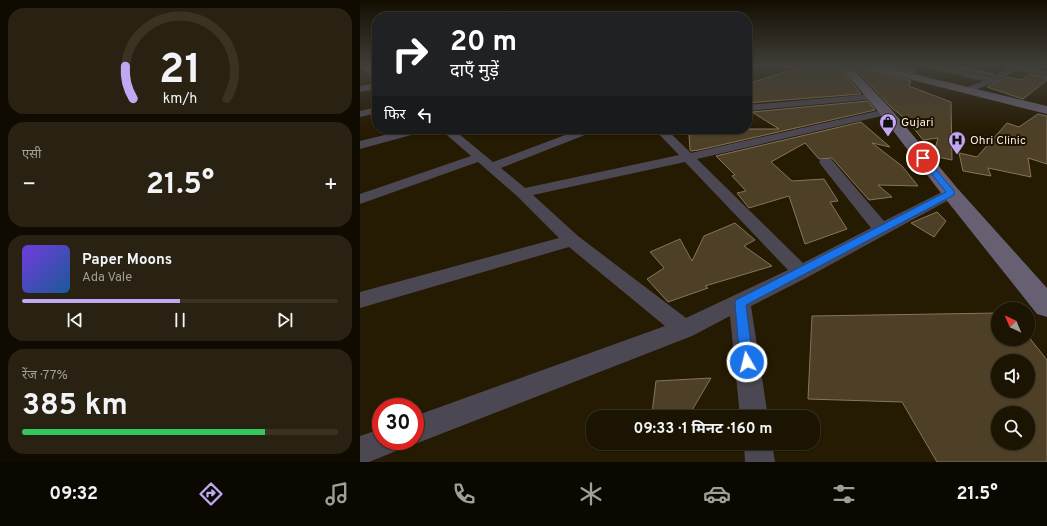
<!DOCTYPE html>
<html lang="hi">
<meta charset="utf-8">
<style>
:root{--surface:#1c1402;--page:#292111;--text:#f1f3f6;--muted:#a09e99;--line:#3a3324;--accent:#c1a8f3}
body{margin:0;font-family:Overpass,"Noto Sans Devanagari",sans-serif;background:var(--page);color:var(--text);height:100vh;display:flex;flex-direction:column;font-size:15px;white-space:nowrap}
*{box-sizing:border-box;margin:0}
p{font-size:13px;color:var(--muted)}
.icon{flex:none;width:22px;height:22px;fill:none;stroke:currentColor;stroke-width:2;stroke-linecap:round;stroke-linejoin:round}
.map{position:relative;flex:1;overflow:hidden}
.side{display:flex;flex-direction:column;gap:8px;padding:8px;background:#0f0b01;width:360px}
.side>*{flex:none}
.top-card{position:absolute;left:12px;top:12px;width:380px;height:122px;border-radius:16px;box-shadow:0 1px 3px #0004,0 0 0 1px var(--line);background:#202124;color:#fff;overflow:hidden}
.needle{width:26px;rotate:316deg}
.fabs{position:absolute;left:631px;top:302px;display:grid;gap:8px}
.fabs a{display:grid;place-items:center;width:44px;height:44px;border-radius:50%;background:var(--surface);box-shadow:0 1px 3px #0004,0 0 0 1px var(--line);font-size:20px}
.speed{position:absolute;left:12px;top:398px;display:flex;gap:8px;font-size:20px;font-weight:700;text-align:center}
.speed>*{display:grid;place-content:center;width:52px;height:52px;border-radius:50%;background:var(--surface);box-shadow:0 1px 3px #0004,0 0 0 1px var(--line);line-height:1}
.speed .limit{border:6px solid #d22;background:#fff;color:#111}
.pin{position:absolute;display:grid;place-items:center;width:34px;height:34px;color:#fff;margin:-17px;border:2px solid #fff;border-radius:50%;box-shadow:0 1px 4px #0007}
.me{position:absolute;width:44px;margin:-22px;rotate:352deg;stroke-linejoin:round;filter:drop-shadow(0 0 3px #0008)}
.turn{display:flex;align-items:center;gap:14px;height:84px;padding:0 12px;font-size:18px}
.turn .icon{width:52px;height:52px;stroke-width:2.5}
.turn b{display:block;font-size:28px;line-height:34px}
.then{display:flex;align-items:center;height:38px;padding:0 12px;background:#0003;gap:8px;font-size:15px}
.big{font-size:30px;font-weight:700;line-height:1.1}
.side .card{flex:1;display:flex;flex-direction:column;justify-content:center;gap:6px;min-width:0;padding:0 14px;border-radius:16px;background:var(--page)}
.side .dial{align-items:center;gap:0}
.dial svg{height:104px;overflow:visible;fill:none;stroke:var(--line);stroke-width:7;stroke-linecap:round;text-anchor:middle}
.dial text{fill:var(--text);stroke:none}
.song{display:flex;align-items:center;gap:12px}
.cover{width:48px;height:48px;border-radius:6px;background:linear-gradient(135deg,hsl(260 70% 55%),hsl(210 70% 35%))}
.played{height:4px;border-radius:2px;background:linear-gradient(90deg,var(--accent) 50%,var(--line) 50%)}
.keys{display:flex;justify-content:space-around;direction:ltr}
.heat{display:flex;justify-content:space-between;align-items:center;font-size:22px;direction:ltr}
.charge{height:6px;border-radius:3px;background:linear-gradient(90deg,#34c759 77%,var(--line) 0)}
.trip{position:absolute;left:226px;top:410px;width:234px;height:40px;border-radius:16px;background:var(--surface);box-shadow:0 1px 3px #0004,0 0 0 1px var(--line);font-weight:700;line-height:40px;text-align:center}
.menu{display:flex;height:64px;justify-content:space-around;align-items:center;background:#0b0801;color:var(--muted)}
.menu .icon{width:28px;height:28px}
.menu .on{color:var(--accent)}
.menu b{font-size:18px;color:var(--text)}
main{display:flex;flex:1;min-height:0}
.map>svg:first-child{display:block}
.building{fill:#4d4027;stroke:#84765b;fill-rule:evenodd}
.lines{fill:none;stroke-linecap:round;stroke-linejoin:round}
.street{fill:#4b4853;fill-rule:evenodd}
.secondary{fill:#666072;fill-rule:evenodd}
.route{fill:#1a73e8;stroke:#114b97}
.labels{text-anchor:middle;stroke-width:4;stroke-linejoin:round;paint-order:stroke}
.far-poi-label{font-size:12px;fill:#f1e9da;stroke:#1c1000;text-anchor:start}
</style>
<main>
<section class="side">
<div class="card dial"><svg viewBox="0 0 100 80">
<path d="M14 69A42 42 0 1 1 86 69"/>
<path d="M14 69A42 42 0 0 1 8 44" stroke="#c1a8f3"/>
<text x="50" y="56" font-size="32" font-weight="700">21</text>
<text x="50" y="72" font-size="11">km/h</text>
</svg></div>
<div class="card"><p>एसी</p>
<div class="heat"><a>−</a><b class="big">21.5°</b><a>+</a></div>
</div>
<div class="card">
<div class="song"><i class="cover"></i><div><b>Paper Moons</b><p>Ada Vale</p></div></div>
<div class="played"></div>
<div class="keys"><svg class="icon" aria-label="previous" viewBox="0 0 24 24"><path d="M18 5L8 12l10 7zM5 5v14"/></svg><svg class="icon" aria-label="pause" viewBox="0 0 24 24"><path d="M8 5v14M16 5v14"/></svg><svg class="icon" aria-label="next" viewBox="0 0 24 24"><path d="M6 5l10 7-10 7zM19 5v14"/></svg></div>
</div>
<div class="card"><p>रेंज · 77%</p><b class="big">385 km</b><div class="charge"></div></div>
</section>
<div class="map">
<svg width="687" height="462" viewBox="0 0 687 462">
<rect width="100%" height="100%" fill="#251a02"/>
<path class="building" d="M444,66h35l22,28 -114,9v-19z
M492,66h11l2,3 46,12 -2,5 42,16 1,58 -19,-4 5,-18 -15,2 -14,-18 -17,-14z
M525,66h31l-2,7z
M594,66h1l39,8 -3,1 -37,-7z
M668,74l19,3v3l-24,19 -36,-12 20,-10 16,3z
M508,101l7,9 -176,40 -8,1 -1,-1 -1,-15 28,-6h62l-27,-17z
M678,114l9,2v48l-19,-6 3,19 -43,-9 3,8 -28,-5 -4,-18 18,4 30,-34 12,4z
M501,122l29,25 -18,-4 30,23 16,20 -40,-1 14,12 -23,3 -37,-42 -13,1 -14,-16 -34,19 21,19 32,-2 14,22 -8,1 17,27 -42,15 -16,-48 -40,12 -12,-15 9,-2 -14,-15 3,-1 -19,-19z
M577,212l9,9 -12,16 -23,-14z
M375,223l20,17 -11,6 28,20 -67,20 3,2 -40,14 -21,-23 17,-11 -14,-16 30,-13 12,22 12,-25z
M638,313v26h30v-3l19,24v102h-110l-35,-60 -94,-3 4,-83zM638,361h30v30h-30zM638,413h30v30h-30z
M351,378l-23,39 -36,-4 4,-32z"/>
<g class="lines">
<path class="street" d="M0,66h8l9,7v7l-3,-1z
M566,66h13l52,11 22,-11h9l25,6v4l-31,-6 -21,12 -27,11 -5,-3 2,-2 18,-7 -56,-13z
M17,83v6l-17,3v-6z
M513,94l5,3 -2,2 -129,12v-6z
M17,107v6l-17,4v-6z
M526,109l5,3 -1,2 -193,45 106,104 68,-35 -50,-63 -2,-3 2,-3h10l53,62 62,-31 5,-1 5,1 2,3 -2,3 -148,81 -57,29 17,111h-28l-10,-101 -38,20 -277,108 -7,-3h7v-25l250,-90 -96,-79 -209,61v-16l199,-54 -42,-42 -39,-34 -118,42v-10l111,-38 -31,-27h13l40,33 88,-33h16l-2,2 -94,37 24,20 154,-33 -25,-26h12l25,24zM325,162l103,108 -102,48 -108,-82 -45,-41z
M49,129h19l-2,2 -66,18v-8z
M21,429v12h19l-4,10 -27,11h-9v-26z
M384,443h28l3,19h-30z"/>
<path class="secondary" d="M480,66h10l41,43 67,80 89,99v29l-10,-3 -93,-117 -63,-82z
M504,66h16l167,40v8l-182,-46z"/>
</g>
<linearGradient id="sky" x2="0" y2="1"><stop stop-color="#140e01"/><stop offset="0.51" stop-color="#403e39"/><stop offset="1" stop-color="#403e39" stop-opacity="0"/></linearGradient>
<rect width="687" height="130" fill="url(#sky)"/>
<path class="route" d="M563,156l2,1 29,34v4l-208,110 7,57 -2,4 -4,2 -5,-2 -2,-4 -5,-59 1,-3 210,-108 -27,-34z"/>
<defs>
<g id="shop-pin" transform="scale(0.9)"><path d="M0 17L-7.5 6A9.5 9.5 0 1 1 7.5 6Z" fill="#c1a8f3" stroke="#1c1000"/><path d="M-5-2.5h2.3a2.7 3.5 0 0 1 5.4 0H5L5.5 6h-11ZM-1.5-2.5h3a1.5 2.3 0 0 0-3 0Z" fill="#111"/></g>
<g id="hospital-pin" transform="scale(0.9)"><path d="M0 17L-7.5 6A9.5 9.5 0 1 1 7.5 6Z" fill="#c1a8f3" stroke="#1c1000"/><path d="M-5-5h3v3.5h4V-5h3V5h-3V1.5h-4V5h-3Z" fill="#111"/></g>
</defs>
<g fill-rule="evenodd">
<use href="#shop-pin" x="528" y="122"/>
<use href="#hospital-pin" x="597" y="140"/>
</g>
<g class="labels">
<g class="far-poi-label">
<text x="541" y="126">Gujari</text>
<text x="610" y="144">Ohri Clinic</text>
</g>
</g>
</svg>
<div class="fabs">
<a><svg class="needle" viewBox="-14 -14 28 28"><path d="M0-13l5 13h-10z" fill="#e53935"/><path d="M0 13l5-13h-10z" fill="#a09e99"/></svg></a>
<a><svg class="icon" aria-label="sound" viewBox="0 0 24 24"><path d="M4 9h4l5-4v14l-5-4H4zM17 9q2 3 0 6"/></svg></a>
<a><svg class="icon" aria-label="search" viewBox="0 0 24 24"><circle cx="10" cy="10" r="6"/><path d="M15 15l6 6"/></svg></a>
</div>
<div class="speed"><div class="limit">30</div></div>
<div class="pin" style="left:563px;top:158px;background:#d93025"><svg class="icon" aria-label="arrive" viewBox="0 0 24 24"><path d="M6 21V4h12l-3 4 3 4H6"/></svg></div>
<svg class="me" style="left:387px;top:362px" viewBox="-20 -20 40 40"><circle r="17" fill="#1a73e8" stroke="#fff" stroke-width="3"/><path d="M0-11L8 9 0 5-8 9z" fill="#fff"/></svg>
<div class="trip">09:33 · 1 मिनट · 160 m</div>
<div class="top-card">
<div class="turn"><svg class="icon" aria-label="right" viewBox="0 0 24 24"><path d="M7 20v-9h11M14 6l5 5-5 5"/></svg><div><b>20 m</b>दाएँ मुड़ें</div></div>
<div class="then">फिर<svg class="icon" aria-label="left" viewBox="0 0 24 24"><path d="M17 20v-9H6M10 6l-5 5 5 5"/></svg></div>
</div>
</div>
</main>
<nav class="menu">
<b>09:32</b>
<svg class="icon on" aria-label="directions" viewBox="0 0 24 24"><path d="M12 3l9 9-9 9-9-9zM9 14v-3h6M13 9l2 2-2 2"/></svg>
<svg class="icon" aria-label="music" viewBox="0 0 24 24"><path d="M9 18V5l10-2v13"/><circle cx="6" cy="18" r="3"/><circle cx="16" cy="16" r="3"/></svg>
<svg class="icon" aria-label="phone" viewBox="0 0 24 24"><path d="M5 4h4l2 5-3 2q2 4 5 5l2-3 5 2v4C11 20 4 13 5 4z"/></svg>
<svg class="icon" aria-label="climate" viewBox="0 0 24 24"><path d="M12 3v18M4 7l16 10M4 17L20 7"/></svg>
<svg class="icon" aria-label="car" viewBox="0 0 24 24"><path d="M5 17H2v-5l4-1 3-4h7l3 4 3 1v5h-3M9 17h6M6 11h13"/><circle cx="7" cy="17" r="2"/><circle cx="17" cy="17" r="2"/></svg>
<svg class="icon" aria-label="filters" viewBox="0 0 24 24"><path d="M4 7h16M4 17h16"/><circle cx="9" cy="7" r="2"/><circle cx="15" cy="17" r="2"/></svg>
<b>21.5°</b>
</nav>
